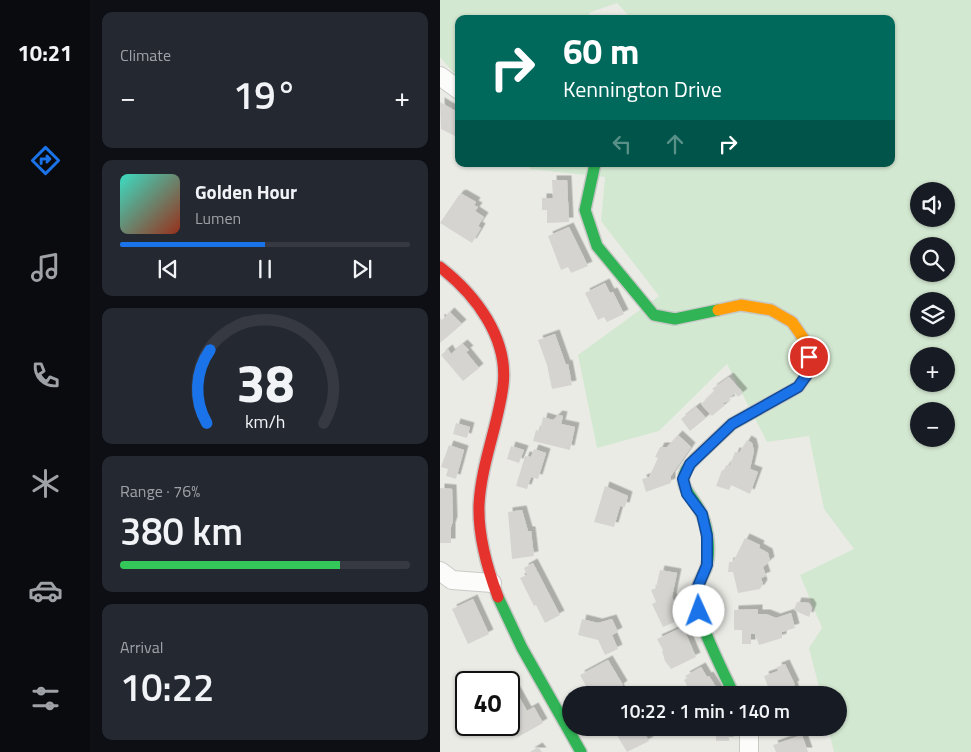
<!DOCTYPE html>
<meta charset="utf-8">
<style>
:root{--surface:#171b24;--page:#242831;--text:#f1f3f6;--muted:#9ea1a6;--line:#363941;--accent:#1a73e8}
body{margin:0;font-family:"Titillium Web",sans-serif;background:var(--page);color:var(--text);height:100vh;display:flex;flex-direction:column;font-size:19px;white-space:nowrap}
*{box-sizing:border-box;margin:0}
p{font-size:16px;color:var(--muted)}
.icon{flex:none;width:28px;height:28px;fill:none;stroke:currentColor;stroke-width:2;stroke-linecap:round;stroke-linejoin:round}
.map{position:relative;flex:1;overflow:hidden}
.details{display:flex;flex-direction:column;gap:12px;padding:12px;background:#0d0f14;width:350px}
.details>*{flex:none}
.banner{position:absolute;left:15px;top:15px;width:440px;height:152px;border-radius:10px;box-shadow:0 1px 4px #0004;background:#00695c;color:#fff;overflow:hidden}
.tools{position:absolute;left:470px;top:182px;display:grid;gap:10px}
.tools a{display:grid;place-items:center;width:45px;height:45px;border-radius:50%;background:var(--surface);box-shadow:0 1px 4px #0004;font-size:25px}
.speed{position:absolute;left:15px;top:671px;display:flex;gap:10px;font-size:25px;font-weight:700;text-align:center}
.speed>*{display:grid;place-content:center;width:65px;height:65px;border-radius:50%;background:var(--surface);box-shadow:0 1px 4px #0004;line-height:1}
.speed .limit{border:2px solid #111;border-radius:8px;background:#fff;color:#111}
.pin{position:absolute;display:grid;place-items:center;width:42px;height:42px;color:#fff;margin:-21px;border:2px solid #fff;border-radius:50%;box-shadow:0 1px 5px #0007}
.me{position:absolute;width:55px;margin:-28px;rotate:358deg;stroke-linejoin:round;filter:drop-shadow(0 0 4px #0008)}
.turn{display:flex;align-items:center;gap:18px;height:105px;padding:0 25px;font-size:22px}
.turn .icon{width:65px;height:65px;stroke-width:2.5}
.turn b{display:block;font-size:35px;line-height:42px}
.lanes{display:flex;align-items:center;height:48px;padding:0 25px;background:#0003;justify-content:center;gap:25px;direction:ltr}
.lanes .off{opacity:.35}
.big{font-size:38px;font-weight:600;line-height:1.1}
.details .card{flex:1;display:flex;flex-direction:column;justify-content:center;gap:8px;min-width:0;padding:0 18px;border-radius:10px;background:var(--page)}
.details .dial{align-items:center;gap:0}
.dial svg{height:130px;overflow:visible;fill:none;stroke:var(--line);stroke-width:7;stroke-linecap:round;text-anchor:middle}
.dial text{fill:var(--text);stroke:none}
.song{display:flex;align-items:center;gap:15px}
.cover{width:60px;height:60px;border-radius:8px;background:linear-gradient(135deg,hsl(170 70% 55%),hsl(10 70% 35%))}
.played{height:5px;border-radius:2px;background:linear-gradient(90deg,var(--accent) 50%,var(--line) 50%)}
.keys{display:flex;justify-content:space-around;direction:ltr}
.heat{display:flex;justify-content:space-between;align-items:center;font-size:28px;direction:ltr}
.charge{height:8px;border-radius:4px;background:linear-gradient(90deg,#34c759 76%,var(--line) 0)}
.trip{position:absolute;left:122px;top:686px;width:285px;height:50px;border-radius:25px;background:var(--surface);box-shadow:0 1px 4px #0004;font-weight:600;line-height:50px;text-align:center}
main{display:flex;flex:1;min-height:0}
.tab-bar{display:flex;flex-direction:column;width:90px;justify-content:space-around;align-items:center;background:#090b0e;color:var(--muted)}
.tab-bar .icon{width:35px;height:35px}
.tab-bar .selected{color:var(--accent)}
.tab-bar b{font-size:22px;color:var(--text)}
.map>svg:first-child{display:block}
.green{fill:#d3e8d1;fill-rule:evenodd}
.building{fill:#d5d4d1;filter:url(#shadow)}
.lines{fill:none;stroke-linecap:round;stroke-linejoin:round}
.street-casing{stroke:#c9c9c8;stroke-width:20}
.fast-casing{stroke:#c7c8c6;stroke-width:14}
.slow-casing{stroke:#c7c8c6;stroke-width:14}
.jam-casing{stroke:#c7c8c6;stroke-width:14}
.street{stroke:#fcfcfb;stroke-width:18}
.fast{stroke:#30b455;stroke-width:11}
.slow{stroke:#ff9f0a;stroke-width:11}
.jam{stroke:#e5322d;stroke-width:11}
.route-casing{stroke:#114b97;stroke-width:12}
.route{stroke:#1a73e8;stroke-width:9}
</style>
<main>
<nav class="tab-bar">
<b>10:21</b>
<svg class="icon selected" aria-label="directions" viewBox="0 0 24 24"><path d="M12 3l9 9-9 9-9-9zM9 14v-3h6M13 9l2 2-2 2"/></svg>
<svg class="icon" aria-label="music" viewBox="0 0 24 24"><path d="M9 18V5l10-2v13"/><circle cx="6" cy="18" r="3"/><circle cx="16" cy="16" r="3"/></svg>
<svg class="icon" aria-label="phone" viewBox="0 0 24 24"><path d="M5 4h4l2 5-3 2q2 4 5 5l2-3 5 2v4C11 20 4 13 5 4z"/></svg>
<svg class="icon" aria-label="climate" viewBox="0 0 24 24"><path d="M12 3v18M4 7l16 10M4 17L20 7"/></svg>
<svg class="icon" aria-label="car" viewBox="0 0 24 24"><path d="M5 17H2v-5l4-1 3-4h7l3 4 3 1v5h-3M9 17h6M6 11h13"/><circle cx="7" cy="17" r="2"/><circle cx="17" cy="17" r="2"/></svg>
<svg class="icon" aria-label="filters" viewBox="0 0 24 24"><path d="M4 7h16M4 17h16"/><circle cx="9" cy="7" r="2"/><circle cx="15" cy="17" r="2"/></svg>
</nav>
<section class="details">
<div class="card"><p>Climate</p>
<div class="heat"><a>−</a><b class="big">19°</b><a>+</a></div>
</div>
<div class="card">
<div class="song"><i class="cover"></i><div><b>Golden Hour</b><p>Lumen</p></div></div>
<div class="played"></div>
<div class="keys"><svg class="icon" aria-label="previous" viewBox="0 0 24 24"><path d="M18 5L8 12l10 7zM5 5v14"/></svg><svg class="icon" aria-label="pause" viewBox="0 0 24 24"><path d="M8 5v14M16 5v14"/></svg><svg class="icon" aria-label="next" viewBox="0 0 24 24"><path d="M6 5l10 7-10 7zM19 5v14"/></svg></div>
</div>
<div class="card dial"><svg viewBox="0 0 100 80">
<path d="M14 69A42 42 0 1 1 86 69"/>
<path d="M14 69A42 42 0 0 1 16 24" stroke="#1a73e8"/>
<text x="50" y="56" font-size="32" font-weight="700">38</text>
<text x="50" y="72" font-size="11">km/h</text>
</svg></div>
<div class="card"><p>Range · 76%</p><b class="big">380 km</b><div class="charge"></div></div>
<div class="card"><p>Arrival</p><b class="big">10:22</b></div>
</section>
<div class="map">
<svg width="531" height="752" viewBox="0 0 531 752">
<defs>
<filter id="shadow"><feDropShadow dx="4.5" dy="-4.5" stdDeviation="0" flood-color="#0004"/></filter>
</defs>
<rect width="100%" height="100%" fill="#ebebe6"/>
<path class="green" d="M0,0h531v752h-137l-6,-24h11v-33h-18l-12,-47 13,-20 -22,-53 54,-26 -30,-40 -15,-73 -42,6 -40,-78 -68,67 -62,17 -19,-93 81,-59 -58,-75 4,-44 -75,-8v-5h361v-145h-263l1,-3 -12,-13 -26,9 -8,7h-124v60l-19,-22zM479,191h27v28h-27zM479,246h27v28h-27zM479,301h27v28h-27zM479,356h27v28h-27zM479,411h27v28h-27z"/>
<path class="building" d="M0,102l19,11v25l-18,-9z
M112,180h15l2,42 -22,1v-13h-5v-12h11z
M22,194l14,8 -2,3 4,2 -3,4 9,6 -6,9 3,2 -9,15 -32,-20 19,-28z
M129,227l19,39 -17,7 -3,-6 -7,3 -13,-34z
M165,283l5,10 3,-1 11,22 -17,8 -3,-5 -6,3 -13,-27z
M10,312l12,12 -22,19v-25l2,2z
M115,334l11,31 2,-1 4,21 -20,4 -5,-24 -9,-25z
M23,344l6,6 -3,2 13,16 -16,13 -22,-26 7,-6 3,5z
M289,377l14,16 -5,4 -3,-4 -6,5 2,2 -8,3 2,2 -13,11 -11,-12 14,-13 -3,-2z
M256,407l10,11 -16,13 -9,-12z
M118,415l5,1 -2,8 14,3 -5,23 -37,-9 3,-11 4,1 3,-14 10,3z
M16,423l14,4 -3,11 -14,-4z
M238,435l13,12 -20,29v7l-25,9 -4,-13 7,-2 9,-19 -3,-1 5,-10h7z
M307,440l5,3 2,8 -4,18 8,3 -8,22 -19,-9 -2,5 -13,-4 6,-16h2l2,-4 4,-1 5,-13 4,1z
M9,445l15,5 -8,29 -10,-3 2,-7 -7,-2z
M71,446l13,4 -5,13 -12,-4z
M94,449l12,4 -8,26 -7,-2 -4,12 -11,-3 9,-30 6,1z
M165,486l23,10 -3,11 -5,-1 -6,21 -20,-5z
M0,488l12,1 1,32 -2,6v16h-11z
M82,510l6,21h3l3,25 -22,3 -4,-47z
M305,538l15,7 -1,3 9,5 2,8 -7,6 3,9 -5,2 2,6 -3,5 -22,4 -5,-21h-5l1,-10h4z
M93,563l27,52 -15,8 -9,-18 -2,1 -14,-28 7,-3 -3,-7z
M220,570l17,3 -5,24 10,22 -19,8 -11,-23 4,-2 -5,-12 5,-2z
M33,599l16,35 -21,10 -16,-35z
M357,602l12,1 3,5 -3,9 -15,-7z
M318,609v5h8l10,4 15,-5 4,15 -13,4v6l-23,7 -4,-11h-4v10h-9v-14h-8v-20z
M142,619l16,4 14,-4 6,13 -6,3 6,14 -13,6 -7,-15 -20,-5z
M243,627l13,30 -25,12 -6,-8 -3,-10 1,-1 -6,-11z
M168,660l15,25 -4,3 4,7h-32l-11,-20z
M345,664l10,21 -2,1 3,9h-25l-7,-19 14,-5 -1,-4z
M261,667l6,10 2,-1 12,19h-18l-5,-5 -1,3 -7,-2 -6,-11 3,-2 -2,-2z
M71,682l16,29 7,-4 9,16 -25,14 -9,-16v-38z
M170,728h34l2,2 -3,1 6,10 -22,11 -12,-20 -2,1z
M276,728h12l1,13h-13z
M362,735l6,17h-32l-3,-7z
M98,747l4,5h-12z"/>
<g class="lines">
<g class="street-casing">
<path id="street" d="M0,76l19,14
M0,571l12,9 40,3
M309,752v-24"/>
</g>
<g class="fast-casing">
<path id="fast" d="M155,164l-10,46 12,36 57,69 21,4 43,-9
M255,459c-26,25 -1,35 7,56 6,14 9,38 4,53 -3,8 -10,19 -11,28 -1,19 30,79 39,99
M58,597l24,51 59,104"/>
</g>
<g class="slow-casing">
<path id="slow" d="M255,459l37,-35 66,-37 13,-18 -3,-24 -16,-23 -21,-12 -30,-5 -23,5"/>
</g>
<g class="jam-casing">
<path id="jam" d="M0,267c35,27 69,71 63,119 -5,40 -22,78 -24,119 -1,31 8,63 19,92"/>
</g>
<use href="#street" class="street"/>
<use href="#fast" class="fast"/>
<use href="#slow" class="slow"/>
<use href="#jam" class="jam"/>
</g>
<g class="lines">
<g class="route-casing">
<path id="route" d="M259,611l-5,-15 13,-31v-29l-5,-22 -15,-20 -4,-15 7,-15 42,-40 66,-37 13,-18 -2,-12"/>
</g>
<use href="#route" class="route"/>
</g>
</svg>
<div class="tools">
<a><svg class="icon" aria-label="sound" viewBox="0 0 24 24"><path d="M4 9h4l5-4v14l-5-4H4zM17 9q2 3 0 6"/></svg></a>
<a><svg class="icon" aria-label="search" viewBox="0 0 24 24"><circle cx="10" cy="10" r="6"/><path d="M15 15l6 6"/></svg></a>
<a><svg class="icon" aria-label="layers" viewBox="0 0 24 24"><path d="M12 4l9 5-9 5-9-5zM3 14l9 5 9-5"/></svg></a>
<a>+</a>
<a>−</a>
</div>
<div class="speed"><div class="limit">40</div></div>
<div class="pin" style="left:369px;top:357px;background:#d93025"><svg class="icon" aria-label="arrive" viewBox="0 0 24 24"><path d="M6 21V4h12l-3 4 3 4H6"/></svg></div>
<svg class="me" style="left:259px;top:611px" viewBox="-20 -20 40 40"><circle r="19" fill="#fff"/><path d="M0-13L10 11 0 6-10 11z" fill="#1a73e8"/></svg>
<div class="trip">10:22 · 1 min · 140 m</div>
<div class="banner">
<div class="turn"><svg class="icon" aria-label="right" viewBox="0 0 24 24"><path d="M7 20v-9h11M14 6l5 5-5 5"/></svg><div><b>60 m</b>Kennington Drive</div></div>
<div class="lanes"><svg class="icon off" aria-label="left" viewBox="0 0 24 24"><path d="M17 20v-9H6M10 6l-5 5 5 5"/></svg><svg class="icon off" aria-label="ahead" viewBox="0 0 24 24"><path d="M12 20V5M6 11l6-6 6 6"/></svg><svg class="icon" aria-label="right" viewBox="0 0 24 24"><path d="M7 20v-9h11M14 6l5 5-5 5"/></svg></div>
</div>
</div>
</main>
